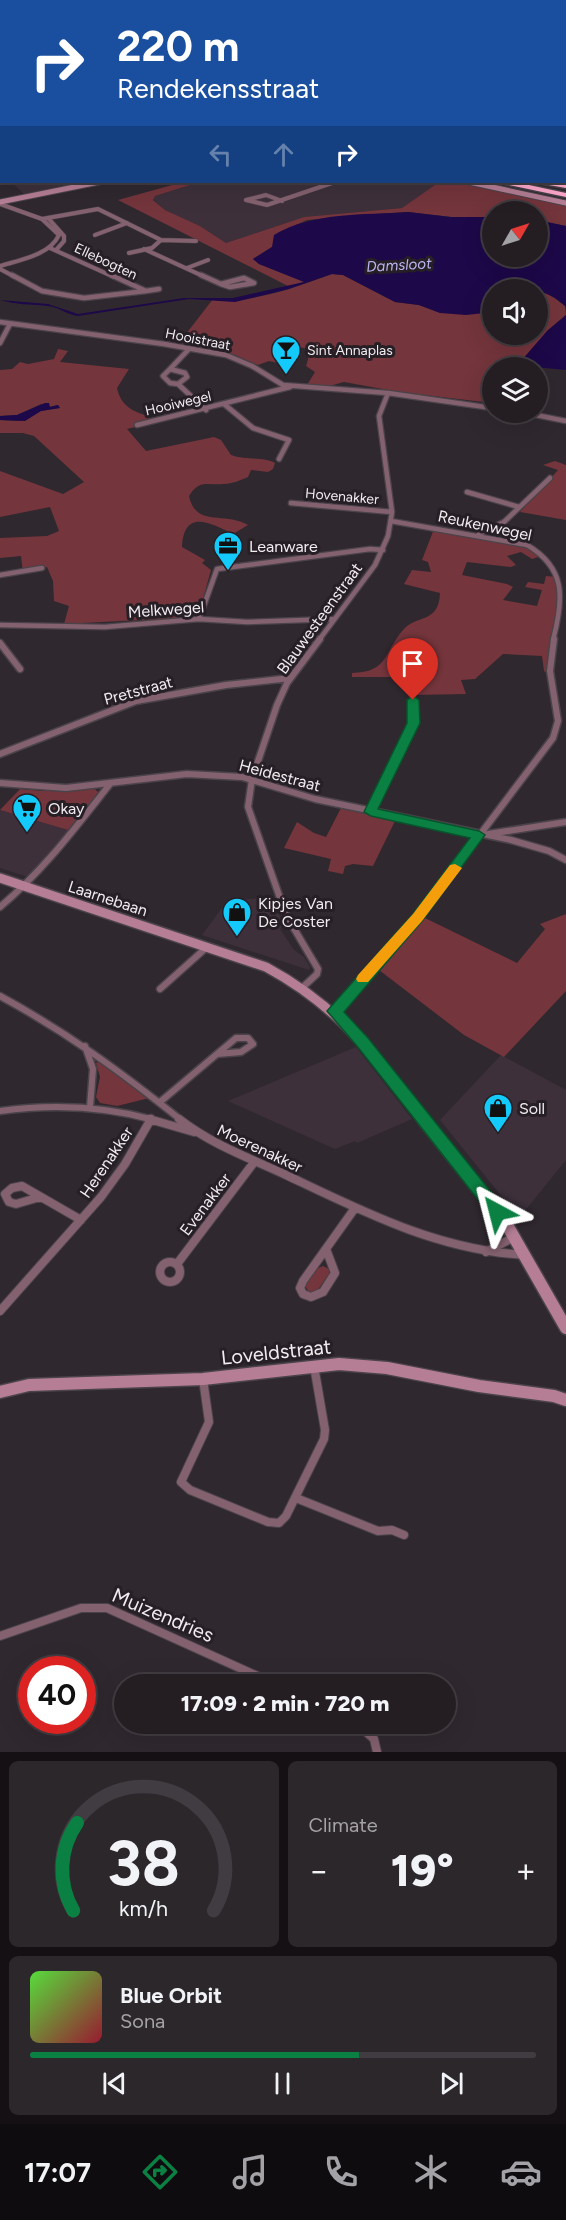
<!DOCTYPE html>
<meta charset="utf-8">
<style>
:root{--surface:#241e23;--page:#2c272b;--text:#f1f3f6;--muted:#a3a2a6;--line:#413c41;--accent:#0b8043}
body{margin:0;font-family:Figtree,sans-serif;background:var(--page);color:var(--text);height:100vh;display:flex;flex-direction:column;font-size:22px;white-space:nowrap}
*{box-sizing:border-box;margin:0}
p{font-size:20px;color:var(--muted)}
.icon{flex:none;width:33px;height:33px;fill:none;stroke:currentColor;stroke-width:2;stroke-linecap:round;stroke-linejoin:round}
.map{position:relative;height:1752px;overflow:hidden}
.side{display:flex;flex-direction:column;gap:9px;padding:9px;background:#141013;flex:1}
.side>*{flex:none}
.banner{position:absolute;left:0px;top:0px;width:567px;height:183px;box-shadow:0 6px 24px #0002,0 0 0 2px var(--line);background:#1a4fa0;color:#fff;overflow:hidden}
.needle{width:39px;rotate:51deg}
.tools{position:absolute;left:482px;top:201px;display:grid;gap:12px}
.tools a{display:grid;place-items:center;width:66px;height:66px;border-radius:50%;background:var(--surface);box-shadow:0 6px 24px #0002,0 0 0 2px var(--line);font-size:30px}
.speed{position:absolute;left:18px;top:1656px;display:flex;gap:12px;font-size:30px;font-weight:700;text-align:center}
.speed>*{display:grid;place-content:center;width:78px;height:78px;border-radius:50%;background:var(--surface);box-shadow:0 6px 24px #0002,0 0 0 2px var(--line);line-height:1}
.speed .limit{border:9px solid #d22;background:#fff;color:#111}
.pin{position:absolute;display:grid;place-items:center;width:51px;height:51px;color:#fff;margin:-62px -26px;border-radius:50% 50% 50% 0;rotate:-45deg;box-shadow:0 0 6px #0007}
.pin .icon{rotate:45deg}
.me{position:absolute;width:66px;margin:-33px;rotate:322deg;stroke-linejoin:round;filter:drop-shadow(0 0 4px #0008)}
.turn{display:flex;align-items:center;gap:21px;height:126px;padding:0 18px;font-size:27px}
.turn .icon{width:78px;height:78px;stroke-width:2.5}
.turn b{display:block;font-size:42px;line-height:51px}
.lanes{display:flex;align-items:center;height:57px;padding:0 18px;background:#0003;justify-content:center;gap:30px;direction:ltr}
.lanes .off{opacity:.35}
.big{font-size:45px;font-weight:800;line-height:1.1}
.side .card{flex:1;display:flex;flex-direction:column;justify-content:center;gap:9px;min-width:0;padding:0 21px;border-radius:9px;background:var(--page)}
.side .dial{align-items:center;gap:0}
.dial svg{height:156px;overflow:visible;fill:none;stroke:var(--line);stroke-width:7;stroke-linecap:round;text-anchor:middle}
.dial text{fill:var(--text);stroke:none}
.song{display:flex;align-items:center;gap:18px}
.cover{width:72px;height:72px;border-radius:9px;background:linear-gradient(135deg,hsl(110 70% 55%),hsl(350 70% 35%))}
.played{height:6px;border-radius:3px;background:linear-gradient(90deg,var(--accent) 65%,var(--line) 65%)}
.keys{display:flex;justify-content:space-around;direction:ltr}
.heat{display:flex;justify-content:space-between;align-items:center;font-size:33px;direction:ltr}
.side .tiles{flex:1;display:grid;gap:9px;grid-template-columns:1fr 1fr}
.card:last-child{grid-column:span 2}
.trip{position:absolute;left:114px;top:1674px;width:342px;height:60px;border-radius:30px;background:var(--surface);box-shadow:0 6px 24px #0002,0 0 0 2px var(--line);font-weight:800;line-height:60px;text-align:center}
.menu{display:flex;height:96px;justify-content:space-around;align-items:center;background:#0e0c0e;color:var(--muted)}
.menu .icon{width:42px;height:42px}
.menu .on{color:var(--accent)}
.menu b{font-size:27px;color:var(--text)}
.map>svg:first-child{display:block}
.built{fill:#3d303b}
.green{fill:#74353c}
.water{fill:#1d0849}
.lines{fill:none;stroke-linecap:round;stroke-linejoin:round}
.street-far3-casing{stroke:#4b434a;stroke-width:5}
.street-far2-casing{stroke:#4b434a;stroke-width:7}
.street-far1-casing{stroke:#4b434a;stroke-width:9}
.street-casing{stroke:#4b434a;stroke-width:10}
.secondary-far2-casing{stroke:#4b434a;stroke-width:7}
.secondary-far1-casing{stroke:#4b434a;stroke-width:12}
.secondary-casing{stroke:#4b434a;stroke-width:15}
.highway-casing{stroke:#4b434a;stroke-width:3}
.street-far3{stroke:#84616f;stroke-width:4}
.street-far2{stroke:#84616f;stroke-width:4.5}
.street-far1{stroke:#84616f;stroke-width:6}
.street{stroke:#84616f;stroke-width:8}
.secondary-far2{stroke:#b57e95;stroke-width:5}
.secondary-far1{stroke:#b57e95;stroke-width:9}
.secondary{stroke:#b57e95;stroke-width:12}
.highway{fill:#ffa9cd;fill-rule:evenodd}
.route{fill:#0b8043;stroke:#07532c;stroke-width:1.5}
.slow{fill:#f59e0b}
.labels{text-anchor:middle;stroke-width:6;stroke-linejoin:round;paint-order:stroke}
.far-street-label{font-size:14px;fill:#f1ecf0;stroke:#261f25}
.far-poi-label{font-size:14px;fill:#f1ecf0;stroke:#261f25;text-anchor:start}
.far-water-label{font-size:15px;font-style:italic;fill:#bcb6f2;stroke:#261f25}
.street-label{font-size:16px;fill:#f1ecf0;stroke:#261f25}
.poi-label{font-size:16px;fill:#f1ecf0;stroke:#261f25;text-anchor:start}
.near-street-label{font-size:20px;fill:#f1ecf0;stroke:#261f25}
</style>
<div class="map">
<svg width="566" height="1752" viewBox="0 0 566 1752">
<rect width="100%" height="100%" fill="#30282f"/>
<path class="built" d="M11,182h81l-68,12z
M200,182h222l14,3 -34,23 -98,9 -78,26 -26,-17 -35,-16 -12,-11 2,-3z
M0,810l68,20 -40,47 -28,-9z
M272,897l12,28 -4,4 14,21 10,7 6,10 -1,3 -107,-35 25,-34z
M356,1047l56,72 -55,24 -2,-2 -20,8 -107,-48z
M501,1055l65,35v70l-47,58 -79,-98z"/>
<path class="green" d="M0,0h216v1l-214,1 -1,54z
M183,182h17l-45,14 -2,4 12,10 35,16 26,17 78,-26 98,-9 33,-23 -13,-3h41l103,22v22l-29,-6v-8h-45v5h-41l-43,-5 -101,8 -11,5 -24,22 -19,12 6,5 46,18 -17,4 -170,-86z
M332,274l11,1 52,27 24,3 22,8h43l8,-6v27h45v-44l11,3 17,13 1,9 -19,16 -23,35 9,1 -41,1v35l-93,-11 -55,-10 -11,3h-26l8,-13 -9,-6 5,-17 -22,-3 -7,18 -13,-3 -11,4 -23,-10 -56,-12 34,-44c41,5 81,-12 119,-25z
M58,349l10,2 -8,11 69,7 -12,19c4,18 16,24 32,28l2,7 -24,6 19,22 68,-14 7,3 10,15c14,5 33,2 44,8l-2,6 -5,3 -17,-2 -3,7c-7,3 -16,7 -24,7 -16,2 -24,-6 -35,12 7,32 35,15 59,29l-15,9c-22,-11 -49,-26 -51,13l23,13 -3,3 9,7 -13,47 -134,7 5,-18 -15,-5 -1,-20 -6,-14 -24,6 -2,-17 -21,2v-20l47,-2 12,-5 -9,-24 -50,10v-46l63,23 21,-12 -50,-46 -11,-3h-23v-13l19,1 22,-10 18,-3 -1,-3 -9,2 -8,-3 -24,11 -17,1v-46l12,-1 8,-7 8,2 26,-5z
M555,461l11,4v55l-46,-8 38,-42 -15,-5z
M434,529l88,16 19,11 -9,3 -11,-7 -14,4 9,9 -5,2 -44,-5 -5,13 45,9 6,3 -10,13 34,6 5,-16 -17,-3 3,-5 16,2 2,-8 11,1 4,35 -13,43v19l-4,-3 -2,-15 -39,-2 -28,25 -14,1 5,14 -54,1 -3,-18h-57v-4c37,-1 31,-20 51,-43 14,-16 36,-6 37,-37l-36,-9 8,-14 19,2 -3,-10 -6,-2z
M94,788l5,5 -31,37 -68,-20 20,-21 23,2z
M341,808l54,13 -22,45 -20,-2 -8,2 -2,8 -15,-3 3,-12 -47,-11 13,-26 17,11 12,4z
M566,914v77l-62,66 -40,-22 -85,-65 46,-52 92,45 28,-34 -5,-5z
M100,1061l49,37 -32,8 -17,-3 -4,-6 4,-20 -4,-14z
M323,1266l6,3v5l-12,17 -8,2 -4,-8 13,-17z"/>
<path class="water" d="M408,212l43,5h41v39h45v-36l29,6v81c-22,-22 -46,-17 -74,-17v17l-8,6 -18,2 -26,-2 -21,-8 -24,-3 -52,-27 -11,-1 -43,15 -54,13 -46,-3 -111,17c-11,-1 -20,-10 -31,-10 -16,-2 -31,-1 -47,-6l48,4 30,10 106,-16h49l71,-16 -45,-18 -6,-5 19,-12 2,-12c38,-23 90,-20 134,-23z
M566,315v55l-42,-4 -3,-5 26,-30z
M45,403h4l1,4 8,-2 2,3 -19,3 -16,10 -25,-1v-4l17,-1z"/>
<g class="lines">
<g class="street-far3-casing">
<path id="street-far3" d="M160,0l4,2
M394,0l5,2
M246,200l21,5 68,-23
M246,200l20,-5 16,6
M0,204l42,15 56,-10 63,31 -9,8 -23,5
M48,218l16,18v5l-7,8
M95,235l32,-12
M161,240l35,1
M50,248l64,29
M144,249l61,28
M0,266c20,-6 50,-11 59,-31l-17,-16
M187,268l21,-8
M0,269l15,8"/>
</g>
<g class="street-far2-casing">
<path id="street-far2" d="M12,275l30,16 42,7 62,-7 -35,-16
M201,275l20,9
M244,278l10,5 -24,4 -9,-3z
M146,291l13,-2
M0,322l164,22 62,11 26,11 31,19 105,8 104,15
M0,343l10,-19
M189,349l-19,20 15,4 2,4 -9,7 28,26
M170,369l-7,7 7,7 8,1
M224,404l29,24 36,12 -10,19
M521,412l45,9
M137,425l153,-38
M467,492l52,15
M291,503l101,9
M391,521l136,24c39,23 37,53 26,95
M479,534l25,-12 46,-44
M0,575l42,-7
M199,619l18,-50 153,-20 13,1
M0,625l105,2 94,-8 48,3 87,-3
M319,640l56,-75 13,-29 4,-24 -13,-96 9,-23"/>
</g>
<g class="street-far1-casing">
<path id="street-far1" d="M0,643l20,26
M0,754l136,-53 90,-16 64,-7
M0,783l66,5 121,-14 55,3 73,22 196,41 38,11 17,9
M371,812l43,-89 -1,-23
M488,834l78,-12
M0,907c43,-36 75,-79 110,-123
M303,987l14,-13 1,-5 -32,-54 -38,-108 4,-28 25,-74 10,-22 33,-44
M160,989l47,-42
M0,996c68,37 121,76 181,124
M334,1011l7,-4 34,-43 42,-46 136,-180 5,-17 -8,-50 4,-32
M236,1038h12l5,6 -12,8 -24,2z
M85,1046l8,23 -3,38
M160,1102l57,-48
M0,1111c52,-7 103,-5 154,9
M150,1120l1,-2"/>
</g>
<g class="street-casing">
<path id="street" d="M149,1119l45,13
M179,1119c32,25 68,38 105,55 78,37 153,76 241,81
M40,1197l-24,7 -7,-2 -4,-8 7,-6 10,-2 59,34
M326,1249l9,24 -12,19 -12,5 -8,-3 -3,-6 3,-7 52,-73
M486,1252l28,-15
M160 1272a10 10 0 1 1 20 0a10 10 0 1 1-20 0Z
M177,1264l78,-103
M0,1311l101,-114 24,-33 26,-45
M203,1379l6,43 -28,60 9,8 78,32 11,1 7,-7 38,-77 1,-9 -11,-64
M296,1498l82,33 14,-1 12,5
M0,1636l81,-28h26l168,76
M357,1724l17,15 3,13"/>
</g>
<g class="secondary-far2-casing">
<path id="secondary-far2" d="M469,182l97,21
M0,202l99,-20"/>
</g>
<g class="secondary-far1-casing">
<path id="secondary-far1" d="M0,878l266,89c76,41 106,88 158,153"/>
</g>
<g class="secondary-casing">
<path id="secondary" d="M423,1119l84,106 59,103
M0,1392l29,-7 174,-6 136,-15 48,4 92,18 75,10 12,4"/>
</g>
<g class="highway-casing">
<path id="highway" d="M0,65h2v4h-2z
M505,182h10l51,11v4l-61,-13z
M543,182l23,2v4l-23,-4z"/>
</g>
<use href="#street-far3" class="street-far3"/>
<use href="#street-far2" class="street-far2"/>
<use href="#street-far1" class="street-far1"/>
<use href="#street" class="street"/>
<use href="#secondary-far2" class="secondary-far2"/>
<use href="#secondary-far1" class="secondary-far1"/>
<use href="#secondary" class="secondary"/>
<use href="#highway" class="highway"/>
</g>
<path class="route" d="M413,696l6,4 1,23 -42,86 101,22 6,4 -63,86 -78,91 24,26 135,169 2,5 -2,4 -6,2 -6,-2 -134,-170 -30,-35 86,-97 57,-76 -99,-22 -7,-4 43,-89v-23z"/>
<path class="slow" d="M455,864l7,4 -40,53 -54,61h-10l-2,-3 2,-4 55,-61 37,-49z"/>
<defs>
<g id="bar-pin" transform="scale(1.5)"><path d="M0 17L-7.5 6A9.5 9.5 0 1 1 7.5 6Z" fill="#14cafb" stroke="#261f25"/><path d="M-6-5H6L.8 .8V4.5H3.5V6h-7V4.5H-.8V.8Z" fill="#111"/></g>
<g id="office-pin" transform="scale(1.5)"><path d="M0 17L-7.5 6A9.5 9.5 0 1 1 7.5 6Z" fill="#14cafb" stroke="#261f25"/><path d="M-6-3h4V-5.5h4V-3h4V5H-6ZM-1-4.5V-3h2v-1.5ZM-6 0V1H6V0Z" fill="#111"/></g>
<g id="supermarket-pin" transform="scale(1.5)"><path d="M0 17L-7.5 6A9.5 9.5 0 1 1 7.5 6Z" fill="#14cafb" stroke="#261f25"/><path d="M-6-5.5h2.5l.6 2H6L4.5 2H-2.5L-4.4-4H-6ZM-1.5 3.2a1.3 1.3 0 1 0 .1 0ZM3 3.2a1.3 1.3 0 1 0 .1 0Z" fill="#111"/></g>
<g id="shop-pin" transform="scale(1.5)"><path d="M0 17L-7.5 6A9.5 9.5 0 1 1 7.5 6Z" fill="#14cafb" stroke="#261f25"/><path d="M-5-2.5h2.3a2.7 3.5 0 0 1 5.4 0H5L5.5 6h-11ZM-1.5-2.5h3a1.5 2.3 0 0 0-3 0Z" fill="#111"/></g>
</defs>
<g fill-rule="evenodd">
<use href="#bar-pin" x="286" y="350"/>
<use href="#office-pin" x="228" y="546"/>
<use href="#supermarket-pin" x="27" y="808"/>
<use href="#shop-pin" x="237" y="912"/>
<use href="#shop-pin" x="498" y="1108"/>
</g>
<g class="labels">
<g class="far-street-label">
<text transform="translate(106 261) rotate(25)" y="5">Ellebogten</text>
<text transform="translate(198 339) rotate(11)" y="5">Hooistraat</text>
<text transform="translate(178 403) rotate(-13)" y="5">Hooiwegel</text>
<text transform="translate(342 496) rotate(5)" y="5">Hovenakker</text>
</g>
<g class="far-poi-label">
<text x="307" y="355">Sint Annaplas</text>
</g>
<g class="far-water-label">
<text transform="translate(399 265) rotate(-3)" y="5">Damsloot</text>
</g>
<g class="street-label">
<text transform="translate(485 525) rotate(12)" y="6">Reukenwegel</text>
<text transform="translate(166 609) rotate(-4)" y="6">Melkwegel</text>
<text transform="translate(319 618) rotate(-54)" y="6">Blauwesteenstraat</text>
<text transform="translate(138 690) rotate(-15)" y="6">Pretstraat</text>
<text transform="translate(280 775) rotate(15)" y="6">Heidestraat</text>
<text transform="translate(108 898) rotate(18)" y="6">Laarnebaan</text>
<text transform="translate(260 1148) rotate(25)" y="6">Moerenakker</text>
<text transform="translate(106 1162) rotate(-56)" y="6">Herenakker</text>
<text transform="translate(205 1204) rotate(-53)" y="6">Evenakker</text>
</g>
<g class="poi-label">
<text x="249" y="552">Leanware</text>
<text x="48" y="814">Okay</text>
<text x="258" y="909">Kipjes Van<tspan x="258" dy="18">De Coster</tspan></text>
<text x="519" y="1114">Soll</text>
</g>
<g class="near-street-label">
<text transform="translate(276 1352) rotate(-6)" y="7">Loveldstraat</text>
<text transform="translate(163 1615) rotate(23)" y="7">Muizendries</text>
</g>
</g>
</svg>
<div class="tools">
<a><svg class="needle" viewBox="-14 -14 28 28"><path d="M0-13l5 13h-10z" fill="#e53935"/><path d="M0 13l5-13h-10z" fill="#a3a2a6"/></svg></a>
<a><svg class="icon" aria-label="sound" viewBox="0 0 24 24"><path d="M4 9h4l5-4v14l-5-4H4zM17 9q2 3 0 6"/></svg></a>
<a><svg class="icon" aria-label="layers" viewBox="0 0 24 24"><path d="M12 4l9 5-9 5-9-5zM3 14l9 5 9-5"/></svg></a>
</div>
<div class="speed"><div class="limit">40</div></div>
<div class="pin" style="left:413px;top:700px;background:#d93025"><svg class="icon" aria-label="arrive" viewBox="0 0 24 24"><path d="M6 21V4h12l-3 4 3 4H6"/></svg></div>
<svg class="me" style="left:497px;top:1212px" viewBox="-20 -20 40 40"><path d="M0-17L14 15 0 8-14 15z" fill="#0b8043" stroke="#fff" stroke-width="4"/></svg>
<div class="trip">17:09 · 2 min · 720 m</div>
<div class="banner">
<div class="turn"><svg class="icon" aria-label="right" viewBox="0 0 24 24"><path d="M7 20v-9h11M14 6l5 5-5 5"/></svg><div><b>220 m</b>Rendekensstraat</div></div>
<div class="lanes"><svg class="icon off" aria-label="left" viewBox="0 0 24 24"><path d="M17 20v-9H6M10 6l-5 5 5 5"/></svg><svg class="icon off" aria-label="ahead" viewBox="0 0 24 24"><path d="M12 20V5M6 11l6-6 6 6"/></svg><svg class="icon" aria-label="right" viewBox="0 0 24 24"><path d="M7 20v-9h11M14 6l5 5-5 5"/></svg></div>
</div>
</div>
<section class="side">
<div class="tiles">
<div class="card dial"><svg viewBox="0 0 100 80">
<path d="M14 69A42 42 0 1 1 86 69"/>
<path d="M14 69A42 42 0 0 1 16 24" stroke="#0b8043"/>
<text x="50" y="56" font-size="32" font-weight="700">38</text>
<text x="50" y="72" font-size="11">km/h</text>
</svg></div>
<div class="card"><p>Climate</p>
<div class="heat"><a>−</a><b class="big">19°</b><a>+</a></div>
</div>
<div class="card">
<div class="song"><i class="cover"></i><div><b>Blue Orbit</b><p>Sona</p></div></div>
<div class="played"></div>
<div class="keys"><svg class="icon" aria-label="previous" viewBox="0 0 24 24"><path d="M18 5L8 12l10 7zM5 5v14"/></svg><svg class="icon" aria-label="pause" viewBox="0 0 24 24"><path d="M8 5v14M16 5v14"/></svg><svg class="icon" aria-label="next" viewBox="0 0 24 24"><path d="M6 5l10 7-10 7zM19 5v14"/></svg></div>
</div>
</div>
</section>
<nav class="menu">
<b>17:07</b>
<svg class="icon on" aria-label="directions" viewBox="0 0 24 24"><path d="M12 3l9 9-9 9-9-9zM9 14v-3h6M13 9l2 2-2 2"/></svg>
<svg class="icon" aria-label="music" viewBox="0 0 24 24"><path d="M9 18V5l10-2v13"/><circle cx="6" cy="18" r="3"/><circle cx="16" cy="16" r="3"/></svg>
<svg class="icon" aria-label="phone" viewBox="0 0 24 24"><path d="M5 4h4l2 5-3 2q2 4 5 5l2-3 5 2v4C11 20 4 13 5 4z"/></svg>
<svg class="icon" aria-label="climate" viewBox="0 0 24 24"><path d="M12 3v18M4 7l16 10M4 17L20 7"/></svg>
<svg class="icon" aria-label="car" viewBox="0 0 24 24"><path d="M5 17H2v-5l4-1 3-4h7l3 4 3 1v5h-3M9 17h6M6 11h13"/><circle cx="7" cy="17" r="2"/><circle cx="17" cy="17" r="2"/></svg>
</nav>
